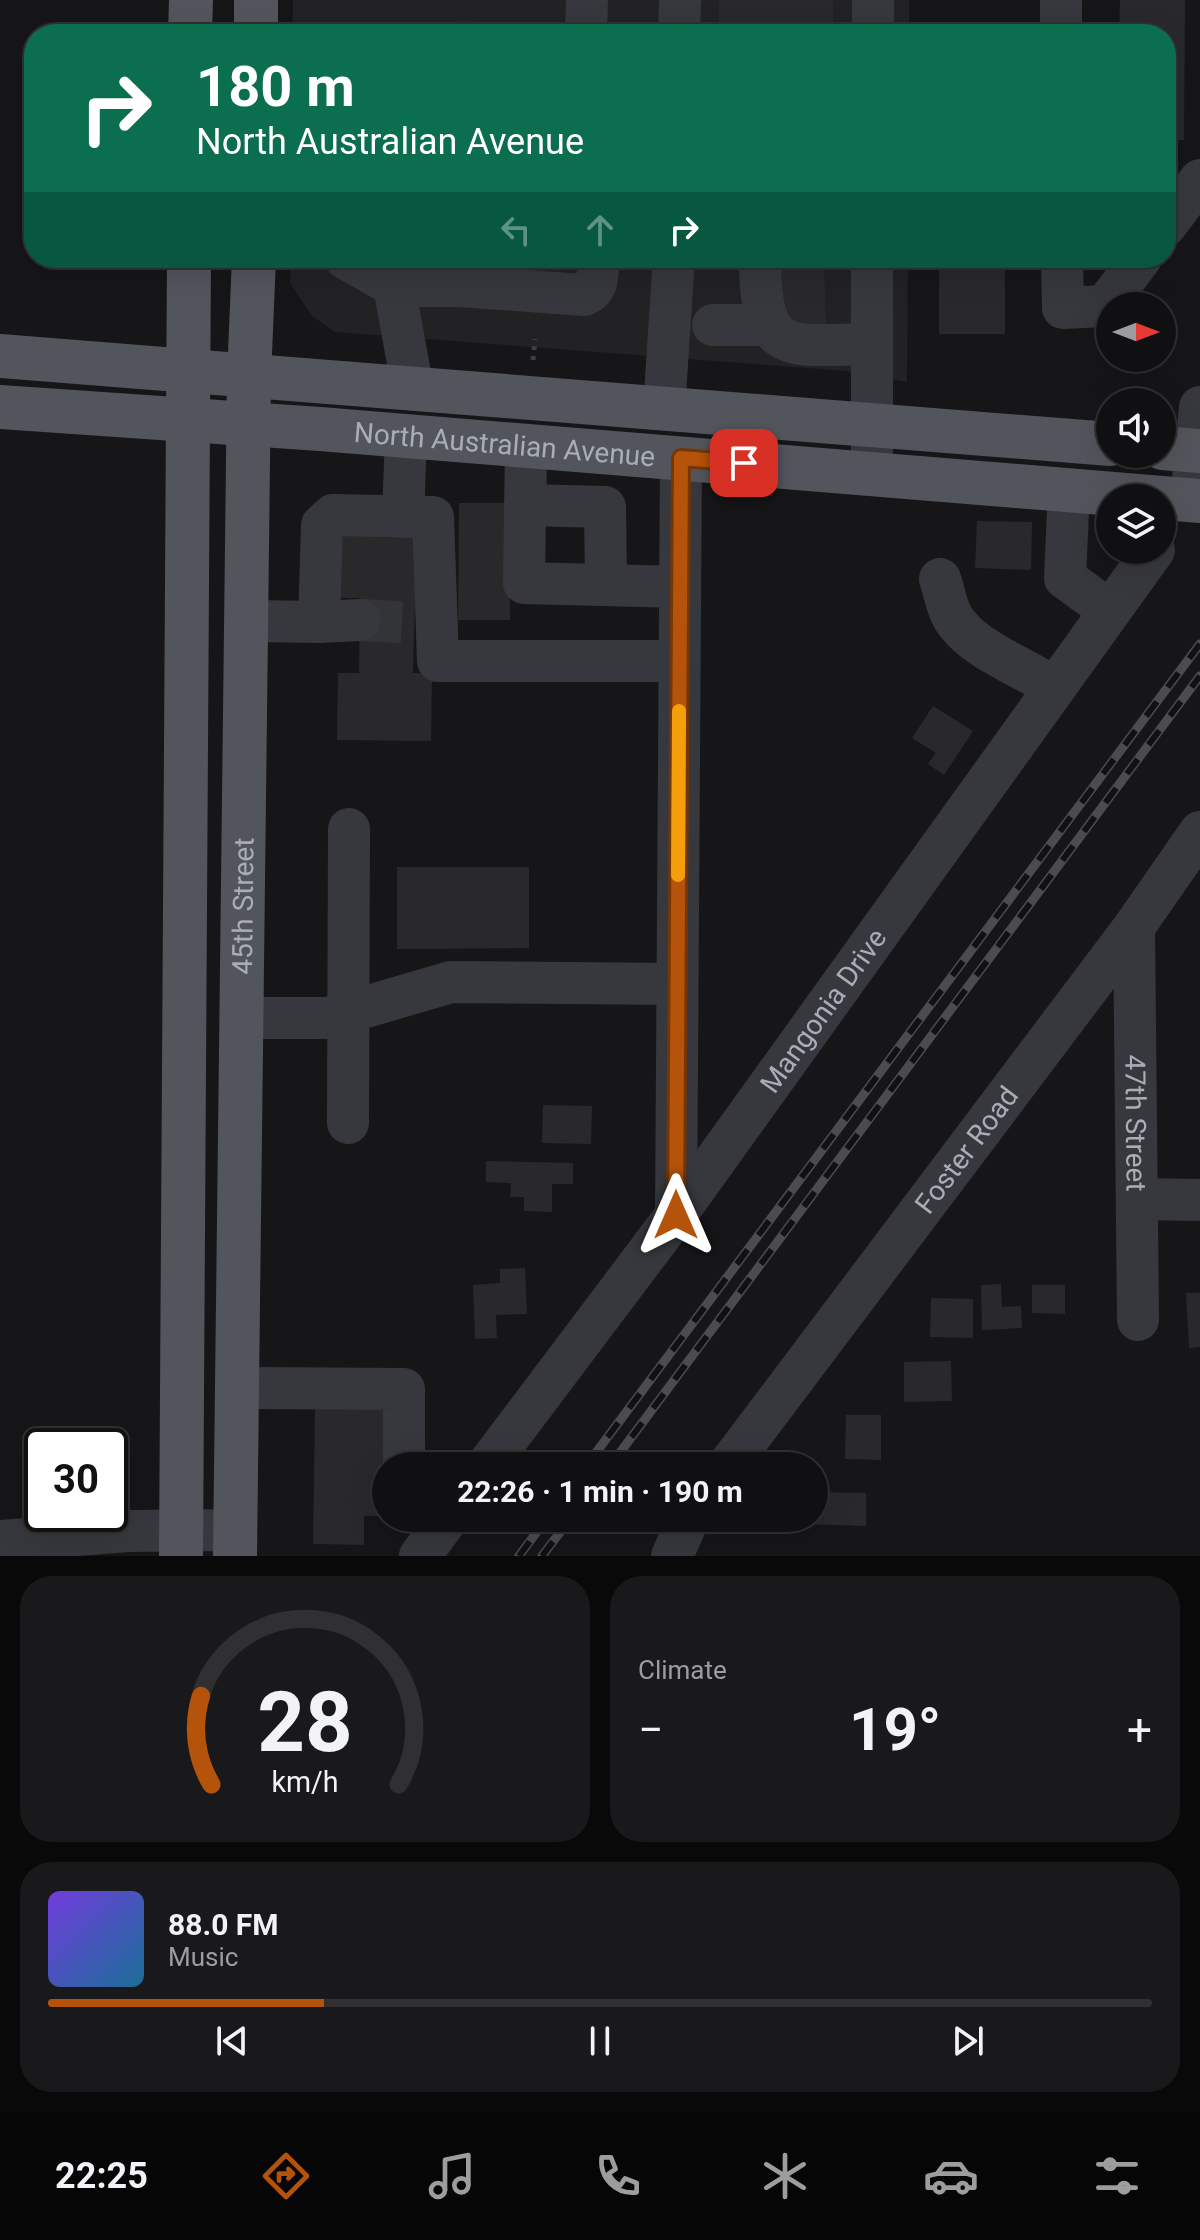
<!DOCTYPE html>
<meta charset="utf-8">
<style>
:root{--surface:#101012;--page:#19191b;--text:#f1f3f6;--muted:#9c9d9f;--line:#303032;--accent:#b45309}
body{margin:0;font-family:Roboto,sans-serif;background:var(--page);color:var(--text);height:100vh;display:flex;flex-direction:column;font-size:30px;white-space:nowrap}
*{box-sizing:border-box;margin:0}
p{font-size:26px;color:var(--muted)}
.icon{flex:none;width:44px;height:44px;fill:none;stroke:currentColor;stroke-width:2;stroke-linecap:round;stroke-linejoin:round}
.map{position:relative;height:1556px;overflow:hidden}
.sheet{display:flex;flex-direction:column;gap:20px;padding:20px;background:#09090a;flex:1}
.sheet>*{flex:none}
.banner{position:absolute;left:24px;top:24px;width:1152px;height:244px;border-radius:32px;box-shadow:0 8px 32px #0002,0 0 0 2px var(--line);background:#0b6e4f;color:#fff;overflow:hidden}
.needle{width:52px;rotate:90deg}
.buttons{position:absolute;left:1096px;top:292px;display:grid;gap:16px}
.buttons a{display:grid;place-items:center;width:80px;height:80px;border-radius:50%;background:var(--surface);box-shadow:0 8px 32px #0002,0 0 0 2px var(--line);font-size:40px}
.speed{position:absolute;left:24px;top:1428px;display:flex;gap:16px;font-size:40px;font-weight:700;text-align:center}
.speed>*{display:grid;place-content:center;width:104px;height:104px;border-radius:50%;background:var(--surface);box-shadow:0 8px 32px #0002,0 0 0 2px var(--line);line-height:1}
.speed .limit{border:4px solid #111;border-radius:12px;background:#fff;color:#111}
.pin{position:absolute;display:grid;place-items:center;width:68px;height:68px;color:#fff;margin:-34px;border-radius:16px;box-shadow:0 4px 12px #0006}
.me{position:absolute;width:88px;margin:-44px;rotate:0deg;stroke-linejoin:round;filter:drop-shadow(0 0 6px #0008)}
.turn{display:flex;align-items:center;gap:28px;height:168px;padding:0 40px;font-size:36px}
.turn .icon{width:104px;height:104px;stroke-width:2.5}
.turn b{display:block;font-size:56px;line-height:68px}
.lanes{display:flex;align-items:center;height:76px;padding:0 40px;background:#0003;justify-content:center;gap:40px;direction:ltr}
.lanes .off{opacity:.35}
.big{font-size:60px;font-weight:700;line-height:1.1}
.sheet .card{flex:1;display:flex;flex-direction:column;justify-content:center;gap:12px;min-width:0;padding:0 28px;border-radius:32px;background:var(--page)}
.sheet .dial{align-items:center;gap:0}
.dial svg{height:208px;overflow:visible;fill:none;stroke:var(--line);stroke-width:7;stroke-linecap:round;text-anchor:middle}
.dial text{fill:var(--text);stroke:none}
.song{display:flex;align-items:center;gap:24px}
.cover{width:96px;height:96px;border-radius:12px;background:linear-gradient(135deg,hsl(260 70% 55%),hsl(200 70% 35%))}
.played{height:8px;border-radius:4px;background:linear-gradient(90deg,var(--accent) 25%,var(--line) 25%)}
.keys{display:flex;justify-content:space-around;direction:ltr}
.heat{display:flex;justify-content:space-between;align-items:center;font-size:44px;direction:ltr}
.sheet .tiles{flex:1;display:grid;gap:20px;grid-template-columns:1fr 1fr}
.card:last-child{grid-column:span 2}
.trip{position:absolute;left:372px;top:1452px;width:456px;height:80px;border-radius:40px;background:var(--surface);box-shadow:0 8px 32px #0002,0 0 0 2px var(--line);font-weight:700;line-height:80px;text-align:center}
.tab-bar{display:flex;height:128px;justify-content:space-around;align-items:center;background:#060607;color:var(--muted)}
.tab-bar .icon{width:56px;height:56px}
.tab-bar .on{color:var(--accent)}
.tab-bar b{font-size:36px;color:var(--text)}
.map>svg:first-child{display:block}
.built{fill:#222225}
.building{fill:#29292c}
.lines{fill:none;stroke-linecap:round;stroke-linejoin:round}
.minor-tunnel{stroke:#333438;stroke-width:42;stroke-dasharray:42 21;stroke-linecap:butt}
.path{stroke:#3d3f44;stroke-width:5;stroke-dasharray:4 6;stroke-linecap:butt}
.minor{stroke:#37383d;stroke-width:42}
.major{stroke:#53555c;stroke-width:44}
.rail-casing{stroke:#4a4c52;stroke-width:9}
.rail{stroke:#111113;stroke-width:6;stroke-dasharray:18;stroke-linecap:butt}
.route-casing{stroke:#753606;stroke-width:20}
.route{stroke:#b45309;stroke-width:14}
.slow{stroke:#f59e0b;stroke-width:14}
.labels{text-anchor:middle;stroke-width:8;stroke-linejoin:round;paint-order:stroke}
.street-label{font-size:28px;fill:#a8adb8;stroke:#111113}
</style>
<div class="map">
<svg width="1200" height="1556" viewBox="0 0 1200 1556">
<rect width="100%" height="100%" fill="#161618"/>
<path class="built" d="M293,0h616v34h-617z
M291,258h617l-1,124 -61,-11 -511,-39 -23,-16 -22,-33z"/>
<path class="building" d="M719,0h114v34h-114z
M1120,0h65l-1,140h-18v-106h-47z
M455,21l43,1v12h-43z
M940,22h67l-1,12h-66z
M478,258h77v6l-77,-2z
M780,258h44l2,73 -44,2z
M939,258h66v76h-66z
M459,503h52l-1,117h-52z
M977,521l55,1 -1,48 -56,-2z
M336,528l94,2 -1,70h-14l-2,73h19l-1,68 -94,-1 1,-67h21l1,-75h-25z
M933,706l40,25 -29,44 -16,-11 8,-11 -24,-15z
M397,867h132v81l-132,1z
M543,1105l49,1 -1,38 -49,-1z
M486,1161l87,2v21h-21v28l-28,-1v-14h-14l1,-14 -25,-1z
M525,1268l2,46 -31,1 1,23 -22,1 -2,-54 27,-2v-14z
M1001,1284l1,23 19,-1 1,22 -40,2 -1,-45z
M1032,1285h33v29l-33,-1z
M1186,1293h14v54l-11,1z
M931,1298l42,1v39l-43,-1z
M951,1361l1,40 -48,1v-40z
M315,1407l70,1 -2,108h-19v29l-51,-1z
M846,1415h35v45l-36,-1z
M814,1492l52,1v33l-65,-2v-6h13z"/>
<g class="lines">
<path class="minor-tunnel" d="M360,620l54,3"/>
<path class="path" d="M533,360l2,-21"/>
<g class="minor">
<path d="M1061,0v34"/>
<path d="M586,34l1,-34"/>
<path d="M679,34l1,-34"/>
<path d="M873,34v-34"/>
<path d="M1166,225l34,-45"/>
<path d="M345,258l49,28 3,-27"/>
<path d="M760,258c0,101 28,87 112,86"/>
<path d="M1062,258l1,50 42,-2 36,-48"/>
<path d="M713,325h55"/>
<path d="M413,390l-19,-104h65l125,9c16,-6 13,-22 15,-37"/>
<path d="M664,409l10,-151"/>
<path d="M526,446l-2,137 156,4"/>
<path d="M872,474v-216"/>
<path d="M1069,490l-4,88 45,33"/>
<path d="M1191,500l9,-93"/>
<path d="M525,505l80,2 1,78"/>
<path d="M403,517l3,-81"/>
<path d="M940,579c4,11 6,26 12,37 17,32 72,51 103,72"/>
<path d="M246,621l73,1 3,-97 11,-10 100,2 5,144h241"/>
<path d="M319,622l41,-2"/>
<path id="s1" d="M1134,927l4,393"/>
<path d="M241,1018h87l123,-36 226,2"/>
<path d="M348,1123l1,-294"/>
<path d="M1137,1199l63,1"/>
<path d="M676,1215l5,-757"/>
<path d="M237,1388l167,1v77"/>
<path id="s2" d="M487,1466l189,-251 478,-665"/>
<path id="s3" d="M728,1466l406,-539 66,-95"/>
<path d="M0,1541l128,-10 107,-1"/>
<path d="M420,1556l28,-38"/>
<path d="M672,1556l17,-38"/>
</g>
<g class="major">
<path d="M190,34l1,-34"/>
<path d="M256,34v-34"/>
<path d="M0,356l1110,88"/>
<path id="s4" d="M0,407l320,22 880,72"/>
<path d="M1162,448l38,3"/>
<path d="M181,1556l8,-1298"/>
<path id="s5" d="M235,1556l14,-1179 5,-119"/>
</g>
<g class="rail-casing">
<path id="rail" d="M586,1466l614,-822
M610,1466l590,-790
M519,1556l28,-38
M542,1556l29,-38"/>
</g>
<use href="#rail" class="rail"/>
</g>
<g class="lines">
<g class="route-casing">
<path id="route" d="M676,1215l5,-757 63,5"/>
</g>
<use href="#route" class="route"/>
<path class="slow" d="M678,875l1,-164"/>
</g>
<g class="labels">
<g class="street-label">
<text dy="10" stroke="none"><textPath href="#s4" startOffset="506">North Australian Avenue</textPath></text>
<text dy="10" stroke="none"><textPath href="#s5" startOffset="650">45th Street</textPath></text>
<text dy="10" stroke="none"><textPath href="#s2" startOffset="566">Mangonia Drive</textPath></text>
<text dy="10" stroke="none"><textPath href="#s1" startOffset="196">47th Street</textPath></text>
<text dy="10" stroke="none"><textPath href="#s3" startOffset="396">Foster Road</textPath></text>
</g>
</g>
</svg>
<div class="buttons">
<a><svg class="needle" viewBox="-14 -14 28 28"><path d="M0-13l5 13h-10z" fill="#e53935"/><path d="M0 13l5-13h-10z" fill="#9c9d9f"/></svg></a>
<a><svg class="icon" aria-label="sound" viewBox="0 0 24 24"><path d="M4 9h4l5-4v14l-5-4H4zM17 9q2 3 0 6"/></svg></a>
<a><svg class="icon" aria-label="layers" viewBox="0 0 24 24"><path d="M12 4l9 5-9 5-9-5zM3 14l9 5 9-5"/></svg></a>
</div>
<div class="speed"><div class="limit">30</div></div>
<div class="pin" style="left:744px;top:463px;background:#d93025"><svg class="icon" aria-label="arrive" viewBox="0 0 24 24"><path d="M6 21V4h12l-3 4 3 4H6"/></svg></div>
<svg class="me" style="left:676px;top:1215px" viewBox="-20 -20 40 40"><path d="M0-17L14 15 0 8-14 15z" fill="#b45309" stroke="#fff" stroke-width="4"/></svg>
<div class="trip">22:26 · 1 min · 190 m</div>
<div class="banner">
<div class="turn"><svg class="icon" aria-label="right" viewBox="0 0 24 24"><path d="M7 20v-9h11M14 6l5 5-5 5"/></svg><div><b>180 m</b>North Australian Avenue</div></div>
<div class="lanes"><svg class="icon off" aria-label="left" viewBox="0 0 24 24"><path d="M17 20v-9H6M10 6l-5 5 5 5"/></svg><svg class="icon off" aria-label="ahead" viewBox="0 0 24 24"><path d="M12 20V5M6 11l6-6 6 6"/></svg><svg class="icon" aria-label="right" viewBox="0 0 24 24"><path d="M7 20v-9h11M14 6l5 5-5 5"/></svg></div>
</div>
</div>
<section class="sheet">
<div class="tiles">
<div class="card dial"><svg viewBox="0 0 100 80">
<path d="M14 69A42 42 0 1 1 86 69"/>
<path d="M14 69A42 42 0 0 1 10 35" stroke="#b45309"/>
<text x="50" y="56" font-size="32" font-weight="700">28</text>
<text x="50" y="72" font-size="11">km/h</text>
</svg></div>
<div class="card"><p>Climate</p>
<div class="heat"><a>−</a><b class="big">19°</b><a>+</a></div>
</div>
<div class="card">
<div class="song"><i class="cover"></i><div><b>88.0 FM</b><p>Music</p></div></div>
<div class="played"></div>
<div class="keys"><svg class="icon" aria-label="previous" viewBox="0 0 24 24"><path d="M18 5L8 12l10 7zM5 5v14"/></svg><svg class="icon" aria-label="pause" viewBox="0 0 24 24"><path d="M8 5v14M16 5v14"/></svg><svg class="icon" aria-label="next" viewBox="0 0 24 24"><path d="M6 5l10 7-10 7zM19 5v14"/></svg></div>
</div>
</div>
</section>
<nav class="tab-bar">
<b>22:25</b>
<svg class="icon on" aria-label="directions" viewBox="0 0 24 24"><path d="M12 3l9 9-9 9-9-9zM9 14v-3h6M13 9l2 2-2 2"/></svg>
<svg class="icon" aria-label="music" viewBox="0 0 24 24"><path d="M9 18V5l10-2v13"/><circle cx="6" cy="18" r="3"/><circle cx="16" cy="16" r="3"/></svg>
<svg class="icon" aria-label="phone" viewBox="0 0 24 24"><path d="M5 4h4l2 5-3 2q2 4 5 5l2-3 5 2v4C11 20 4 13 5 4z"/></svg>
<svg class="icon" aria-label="climate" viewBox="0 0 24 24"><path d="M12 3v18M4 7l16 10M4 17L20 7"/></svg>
<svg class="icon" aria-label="car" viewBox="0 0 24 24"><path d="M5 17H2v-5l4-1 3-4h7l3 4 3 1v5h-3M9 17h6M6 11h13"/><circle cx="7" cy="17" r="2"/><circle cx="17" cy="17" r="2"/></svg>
<svg class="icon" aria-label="filters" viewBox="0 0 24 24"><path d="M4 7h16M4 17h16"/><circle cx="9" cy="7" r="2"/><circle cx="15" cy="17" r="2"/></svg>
</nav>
